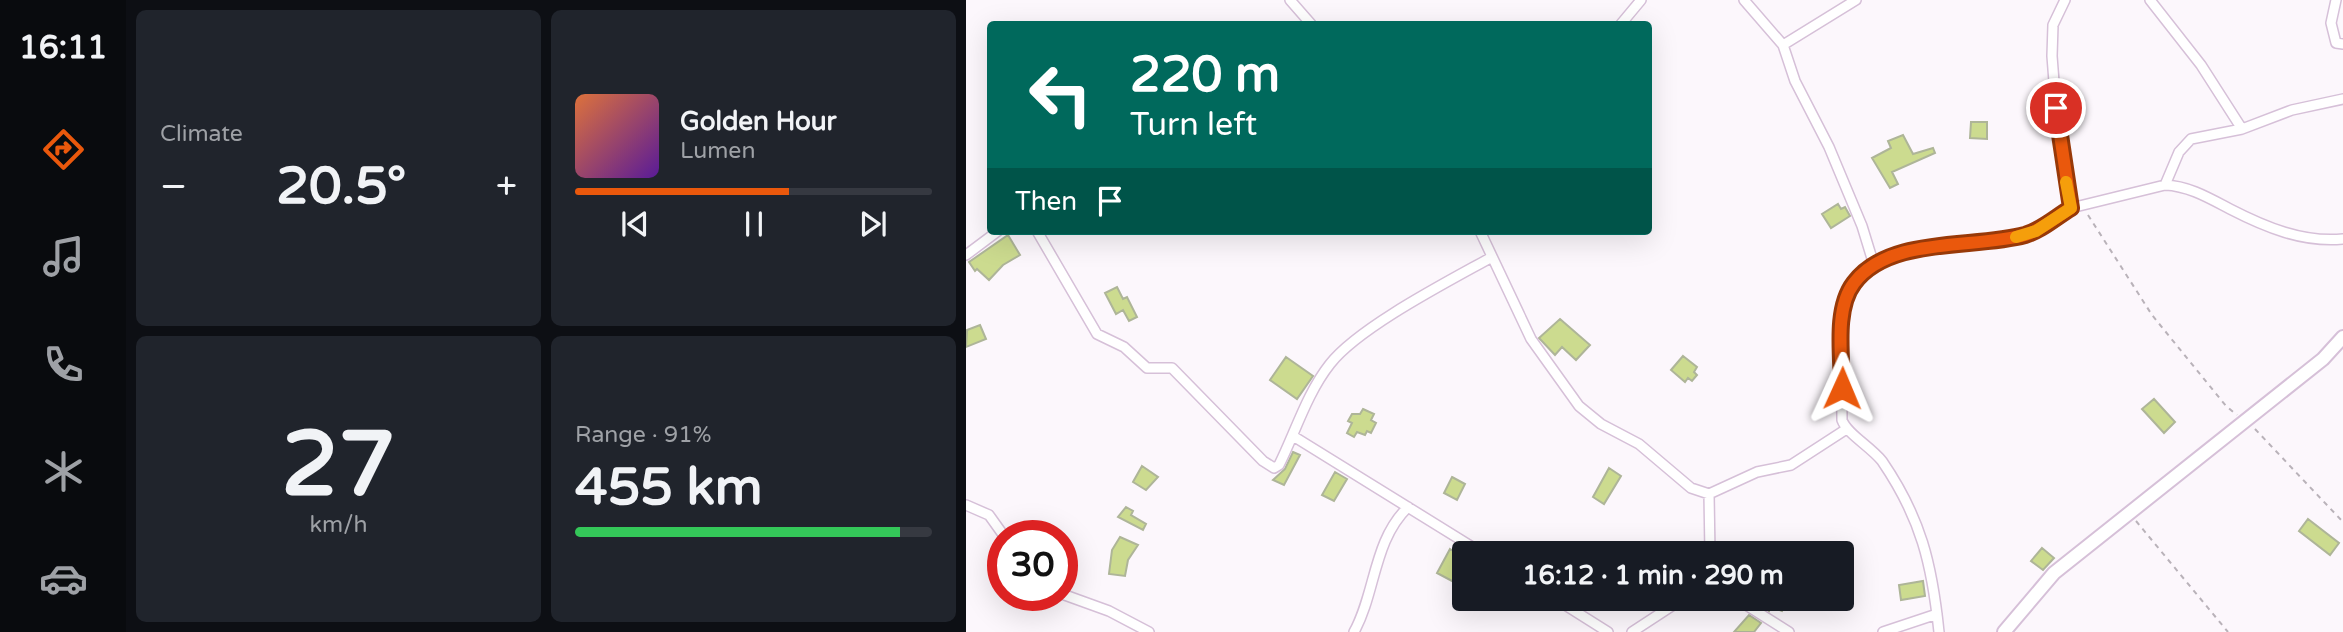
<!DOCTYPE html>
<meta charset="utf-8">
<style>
:root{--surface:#171b24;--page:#20242c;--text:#f1f3f6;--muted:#9ea1a6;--line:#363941;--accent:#ea580c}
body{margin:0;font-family:"Varela Round",sans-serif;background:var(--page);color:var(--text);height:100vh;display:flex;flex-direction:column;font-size:26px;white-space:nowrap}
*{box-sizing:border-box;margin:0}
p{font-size:23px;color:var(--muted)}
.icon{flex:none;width:38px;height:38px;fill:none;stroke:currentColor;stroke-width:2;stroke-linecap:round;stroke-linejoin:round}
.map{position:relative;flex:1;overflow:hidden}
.sheet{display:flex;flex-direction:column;gap:10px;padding:10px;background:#0d0f14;width:840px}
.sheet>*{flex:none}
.guide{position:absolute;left:21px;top:21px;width:665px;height:214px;border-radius:7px;box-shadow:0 7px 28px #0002;background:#00695c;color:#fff;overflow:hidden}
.speed{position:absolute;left:21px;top:520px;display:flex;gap:14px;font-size:35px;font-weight:700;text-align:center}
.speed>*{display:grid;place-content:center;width:91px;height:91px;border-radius:50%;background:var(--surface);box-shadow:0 7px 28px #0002;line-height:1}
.speed .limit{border:10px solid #d22;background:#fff;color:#111}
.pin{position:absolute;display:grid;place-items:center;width:60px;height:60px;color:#fff;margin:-30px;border:4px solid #fff;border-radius:50%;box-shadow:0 2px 7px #0007}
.me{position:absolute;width:77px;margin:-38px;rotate:1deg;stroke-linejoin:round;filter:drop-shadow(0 0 5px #0008)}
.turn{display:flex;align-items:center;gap:24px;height:147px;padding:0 28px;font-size:32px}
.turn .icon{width:91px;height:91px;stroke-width:2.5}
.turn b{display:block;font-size:49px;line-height:60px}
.then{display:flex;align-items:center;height:66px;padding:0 28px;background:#0003;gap:14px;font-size:26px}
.big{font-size:52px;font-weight:800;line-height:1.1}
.sheet .tile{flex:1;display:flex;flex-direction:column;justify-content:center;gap:10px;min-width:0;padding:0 24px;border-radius:10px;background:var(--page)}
.sheet .dial{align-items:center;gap:0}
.dial b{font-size:91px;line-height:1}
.song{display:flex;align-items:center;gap:21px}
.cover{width:84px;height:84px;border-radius:10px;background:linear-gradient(135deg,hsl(20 70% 55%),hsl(270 70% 35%))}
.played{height:7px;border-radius:4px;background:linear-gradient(90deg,var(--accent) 60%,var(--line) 60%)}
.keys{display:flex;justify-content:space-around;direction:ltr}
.heat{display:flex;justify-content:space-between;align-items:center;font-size:38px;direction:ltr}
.charge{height:10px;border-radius:5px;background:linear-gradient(90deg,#34c759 91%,var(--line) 0)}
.sheet .tiles{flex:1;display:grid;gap:10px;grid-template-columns:repeat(2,1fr)}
.trip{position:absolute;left:486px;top:541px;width:402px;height:70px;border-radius:7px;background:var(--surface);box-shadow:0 7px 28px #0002;font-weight:800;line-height:70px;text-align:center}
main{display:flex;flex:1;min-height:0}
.dock{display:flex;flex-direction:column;width:126px;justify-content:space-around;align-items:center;background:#090b0e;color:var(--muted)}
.dock .icon{width:49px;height:49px}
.dock .active{color:var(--accent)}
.dock b{font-size:32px;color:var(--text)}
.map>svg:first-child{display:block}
.building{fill:#ccdb8f;stroke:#aeb598;stroke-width:2}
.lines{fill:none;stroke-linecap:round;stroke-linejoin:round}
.street-casing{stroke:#d6c0d8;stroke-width:12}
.secondary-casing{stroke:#d6c0d8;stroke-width:16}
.path{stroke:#b9b2b9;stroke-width:2;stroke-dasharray:5 5;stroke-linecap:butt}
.street{stroke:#fff;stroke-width:9}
.secondary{stroke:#fff;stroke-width:12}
.route-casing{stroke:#983908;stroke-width:18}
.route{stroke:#ea580c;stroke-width:12}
.slow{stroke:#f59e0b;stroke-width:12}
</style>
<main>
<nav class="dock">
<b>16:11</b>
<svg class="icon active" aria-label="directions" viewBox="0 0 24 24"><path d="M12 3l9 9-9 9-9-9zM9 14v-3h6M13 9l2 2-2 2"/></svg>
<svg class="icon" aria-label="music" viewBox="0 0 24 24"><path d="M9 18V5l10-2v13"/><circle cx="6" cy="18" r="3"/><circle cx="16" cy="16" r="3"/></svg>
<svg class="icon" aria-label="phone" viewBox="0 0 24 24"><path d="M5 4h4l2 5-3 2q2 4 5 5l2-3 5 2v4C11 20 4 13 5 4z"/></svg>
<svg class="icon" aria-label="climate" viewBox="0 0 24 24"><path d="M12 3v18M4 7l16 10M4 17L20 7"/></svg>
<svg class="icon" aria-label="car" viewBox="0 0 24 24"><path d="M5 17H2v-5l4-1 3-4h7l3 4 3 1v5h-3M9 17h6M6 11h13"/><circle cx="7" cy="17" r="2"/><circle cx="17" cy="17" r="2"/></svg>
</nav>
<section class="sheet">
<div class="tiles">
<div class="tile"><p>Climate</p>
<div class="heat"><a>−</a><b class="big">20.5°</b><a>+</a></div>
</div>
<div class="tile">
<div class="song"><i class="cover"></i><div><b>Golden Hour</b><p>Lumen</p></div></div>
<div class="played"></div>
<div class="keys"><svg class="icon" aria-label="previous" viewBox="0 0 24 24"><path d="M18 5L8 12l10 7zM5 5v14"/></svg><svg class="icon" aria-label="pause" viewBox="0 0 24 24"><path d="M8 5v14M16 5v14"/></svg><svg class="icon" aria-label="next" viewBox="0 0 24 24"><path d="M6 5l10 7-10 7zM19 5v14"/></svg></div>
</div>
<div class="tile dial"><b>27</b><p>km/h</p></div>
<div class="tile"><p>Range · 91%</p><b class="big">455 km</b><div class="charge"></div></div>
</div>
</section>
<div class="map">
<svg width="1377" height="632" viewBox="0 0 1377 632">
<rect width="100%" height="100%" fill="#fcf7fc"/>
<path class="building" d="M1005,122h16v17l-17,-1z
M937,135l10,19 20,-6 2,5 -43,19 6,12 -8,4 -18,-30 19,-10 -3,-7z
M872,204l3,5 4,-2 5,9 -19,12 -9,-14z
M42,235l12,20 -17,10 -14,15 -12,-11 -2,2 -6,-9z
M151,287l6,12 4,-2 10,20 -8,4 -6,-11 -7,4 -11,-21z
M594,319l30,26 -14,15 -14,-13 -7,8 -16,-17z
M14,325l6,14 -20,8 1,-17z
M717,356l14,11 -3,5 3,3 -5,6 -4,-3 -3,4 -14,-12z
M320,357l27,19 -16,23 -27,-19z
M1188,399l21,23 -11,11 -22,-24z
M397,409l11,5 -3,6 5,3 -5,10 -4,-2 -2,4 -8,-3 -3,5 -7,-4 5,-10 -4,-2 4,-7h8z
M327,452l7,3 -16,30 -11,-5 12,-11z
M176,466l16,11 -12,13 -13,-8z
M643,468l12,8 -17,28 -11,-7z
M369,472l12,7 -13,22 -12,-6z
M486,477l13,7 -8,16 -13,-7z
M160,507l7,4 -2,4 15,9 -3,6 -25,-13z
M1342,519l31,24 -9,12 -31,-24z
M154,537l18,8 -10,15 -3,16 -16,-2 3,-24z
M1076,548l12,10 -11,12 -12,-9z
M484,549l15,9 -11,24 -17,-9z
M957,581l2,15 -24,4 -2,-15z
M789,598h34l-7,13 -11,-4 -2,4z
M783,615l12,8 -7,9h-20z"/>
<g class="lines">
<g class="street-casing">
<path id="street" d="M324,0l21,24
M778,0l39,45 12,36 34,66 33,79 12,39
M1099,0l-12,25 -1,31 6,78 13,74
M1184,0l51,65 41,64
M1370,0l-5,23 5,20 7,1
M655,24l20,-24
M817,45l73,-45
M1199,185c24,1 44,13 65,24 35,18 73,34 113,30
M71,231l60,103 27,13 23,21h25l91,93 11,7 5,-3c16,-32 28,-72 51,-101 29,-37 119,-83 162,-107
M514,231l51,108 48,67 22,18 38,20 52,44 18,6 48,-22 34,-7 54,-35
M0,255l32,-24
M327,436l189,117
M743,494l1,59
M0,505l23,10 15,21
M96,594l47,17 40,21
M588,598l54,34
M769,598l54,34
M388,632c22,-40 19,-91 54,-125
M666,632l52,-34
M917,632l54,-18
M973,632c-7,-68 -18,-114 -57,-171 -12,-15 -35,-27 -40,-41l-1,-97 12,-39 21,-19 28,-13 92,-10 32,-8 45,-26 94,-23 14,-33 12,-13 51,-10 50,-19 51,-11"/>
</g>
<g class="secondary-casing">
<path id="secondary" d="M1038,632l50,-59 269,-214 20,-22"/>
</g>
<path class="path" d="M1122,215l64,100 74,91 11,9
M1289,429l88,93
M1170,521l92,111"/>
<use href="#street" class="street"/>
<use href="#secondary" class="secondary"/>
</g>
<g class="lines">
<g class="route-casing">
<path id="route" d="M876,388c0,-31 -8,-79 12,-105 35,-47 119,-34 171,-48 17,-5 31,-18 46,-27l-15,-100"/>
</g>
<use href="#route" class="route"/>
<path class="slow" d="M1050,237l20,-6 35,-23 -5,-26"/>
</g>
</svg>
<div class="speed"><div class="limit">30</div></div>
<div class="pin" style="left:1090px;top:108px;background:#d93025"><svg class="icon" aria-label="arrive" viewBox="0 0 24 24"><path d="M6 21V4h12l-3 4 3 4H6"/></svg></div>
<svg class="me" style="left:876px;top:388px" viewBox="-20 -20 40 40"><path d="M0-17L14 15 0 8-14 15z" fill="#ea580c" stroke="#fff" stroke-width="4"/></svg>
<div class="trip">16:12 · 1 min · 290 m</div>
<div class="guide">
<div class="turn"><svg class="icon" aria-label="left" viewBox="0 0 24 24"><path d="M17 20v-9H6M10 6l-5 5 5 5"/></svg><div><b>220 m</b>Turn left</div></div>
<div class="then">Then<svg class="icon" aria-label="arrive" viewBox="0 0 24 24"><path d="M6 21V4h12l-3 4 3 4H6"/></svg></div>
</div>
</div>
</main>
